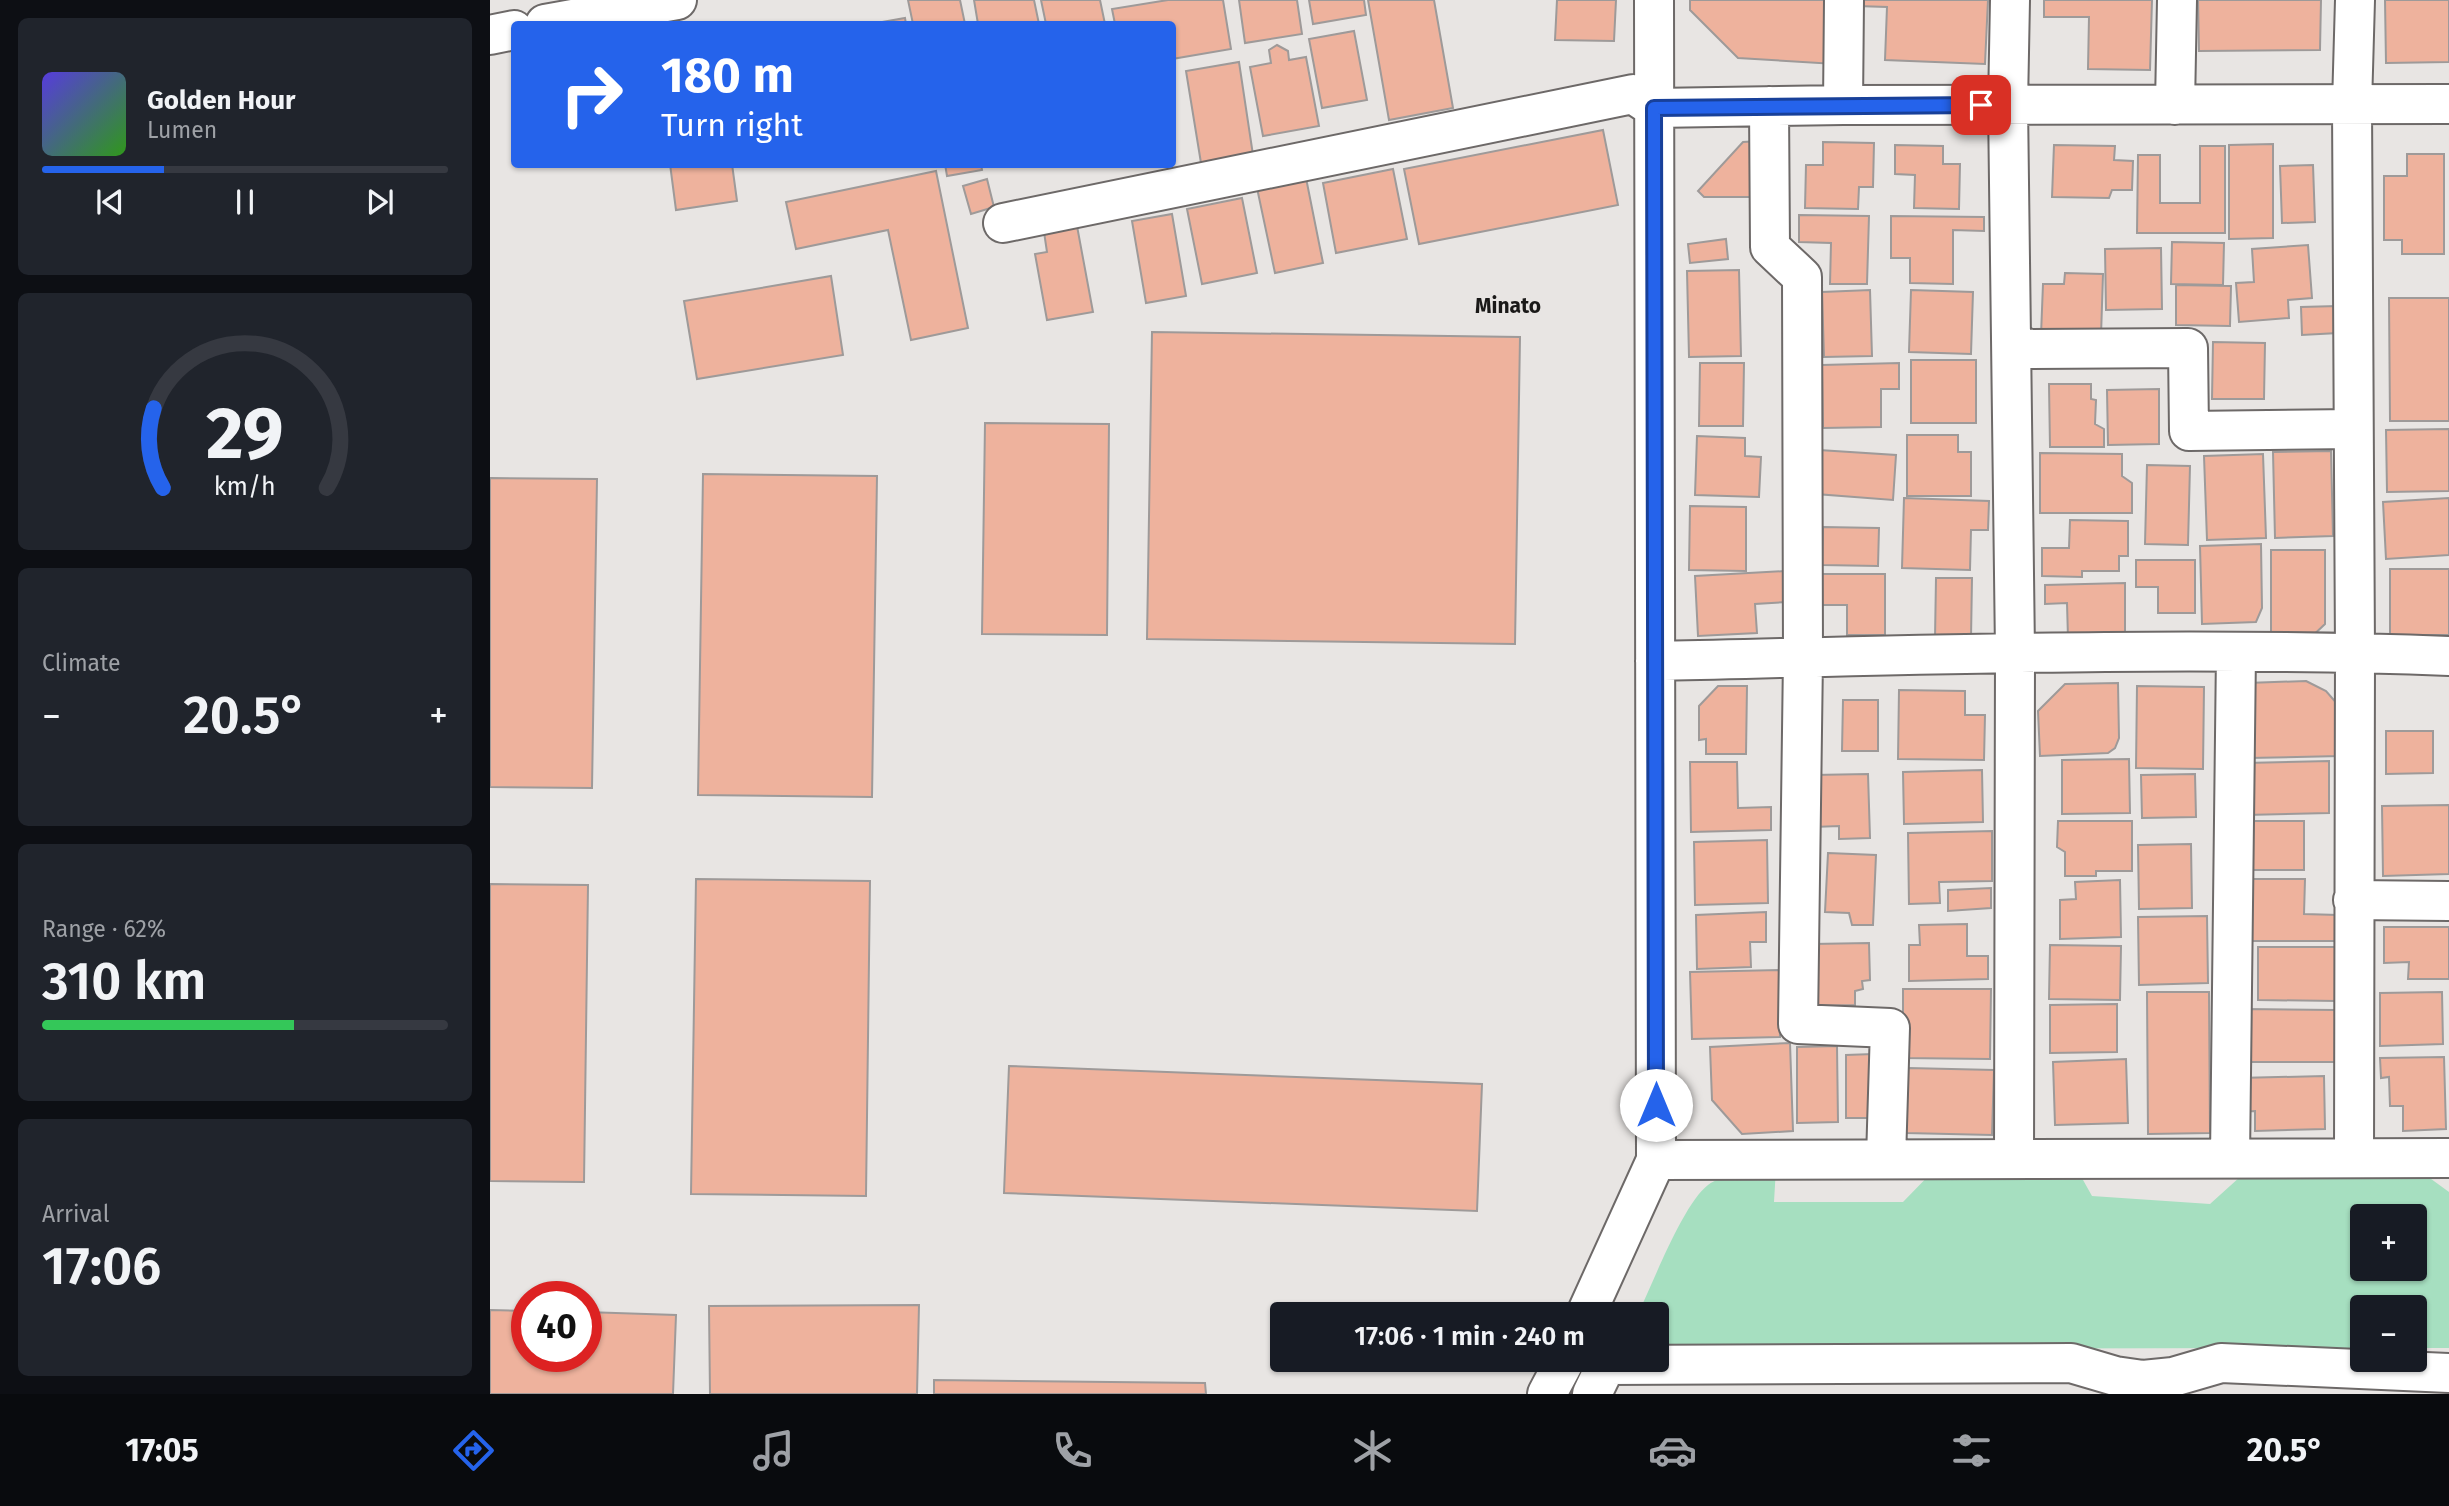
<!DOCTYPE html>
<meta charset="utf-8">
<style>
:root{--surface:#171b24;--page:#20242c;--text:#f1f3f6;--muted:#9ea1a6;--line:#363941;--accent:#2563eb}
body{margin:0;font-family:"Fira Sans",sans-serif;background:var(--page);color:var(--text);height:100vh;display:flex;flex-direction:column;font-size:26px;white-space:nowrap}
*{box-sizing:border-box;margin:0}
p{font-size:23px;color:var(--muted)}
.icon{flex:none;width:38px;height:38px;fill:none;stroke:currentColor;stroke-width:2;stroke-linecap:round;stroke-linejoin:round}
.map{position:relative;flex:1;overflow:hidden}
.panel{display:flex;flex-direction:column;gap:18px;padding:18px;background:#0d0f14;width:490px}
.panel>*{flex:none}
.guide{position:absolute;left:21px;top:21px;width:665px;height:147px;border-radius:7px;box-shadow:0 2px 5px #0004;background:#2563eb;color:#fff;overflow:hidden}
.fabs{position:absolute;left:1860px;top:1204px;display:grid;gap:14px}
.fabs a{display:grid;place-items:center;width:77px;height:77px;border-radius:7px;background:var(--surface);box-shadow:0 2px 5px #0004;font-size:35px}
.speed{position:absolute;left:21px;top:1281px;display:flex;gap:14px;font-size:35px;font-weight:700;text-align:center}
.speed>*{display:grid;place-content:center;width:91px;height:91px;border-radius:50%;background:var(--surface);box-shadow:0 2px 5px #0004;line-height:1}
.speed .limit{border:10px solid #d22;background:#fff;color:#111}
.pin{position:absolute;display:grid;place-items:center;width:60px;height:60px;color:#fff;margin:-30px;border-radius:14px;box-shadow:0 4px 10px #0006}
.me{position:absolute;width:77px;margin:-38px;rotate:0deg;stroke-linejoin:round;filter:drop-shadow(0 0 5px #0008)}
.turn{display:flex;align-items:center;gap:24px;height:147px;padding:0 35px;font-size:32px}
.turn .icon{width:91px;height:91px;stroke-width:2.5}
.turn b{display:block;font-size:49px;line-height:60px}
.big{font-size:52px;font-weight:600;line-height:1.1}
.panel .card{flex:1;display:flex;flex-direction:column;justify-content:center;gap:10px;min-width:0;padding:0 24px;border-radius:10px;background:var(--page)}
.panel .dial{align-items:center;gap:0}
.dial svg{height:182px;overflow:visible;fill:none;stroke:var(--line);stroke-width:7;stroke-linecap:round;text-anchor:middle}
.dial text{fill:var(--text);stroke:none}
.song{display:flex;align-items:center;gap:21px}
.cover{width:84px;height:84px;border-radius:10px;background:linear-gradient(135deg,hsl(250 70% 55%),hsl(110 70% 35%))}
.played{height:7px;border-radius:4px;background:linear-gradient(90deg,var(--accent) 30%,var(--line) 30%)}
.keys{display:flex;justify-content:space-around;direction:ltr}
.heat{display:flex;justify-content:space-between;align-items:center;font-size:38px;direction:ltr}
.charge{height:10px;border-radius:5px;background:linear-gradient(90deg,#34c759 62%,var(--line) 0)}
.trip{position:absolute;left:780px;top:1302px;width:399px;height:70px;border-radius:7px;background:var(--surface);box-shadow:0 2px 5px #0004;font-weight:600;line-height:70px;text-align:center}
.menu{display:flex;height:112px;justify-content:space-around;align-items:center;background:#090b0e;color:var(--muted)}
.menu .icon{width:49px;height:49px}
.menu .active{color:var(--accent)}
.menu b{font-size:32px;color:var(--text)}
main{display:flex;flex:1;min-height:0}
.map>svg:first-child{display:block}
.green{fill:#a6dfc0;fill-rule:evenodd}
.building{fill:#eeb29d;stroke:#9e9a99;stroke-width:2}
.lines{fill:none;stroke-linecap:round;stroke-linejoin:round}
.minor-casing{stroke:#6d6968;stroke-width:42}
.minor{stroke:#fff;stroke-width:38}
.route-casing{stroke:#184099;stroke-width:18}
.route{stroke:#2563eb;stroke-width:12}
.labels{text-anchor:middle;stroke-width:7;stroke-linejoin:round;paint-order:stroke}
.quarter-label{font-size:21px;font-weight:bold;fill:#1a1918;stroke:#e8e5e3}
</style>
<main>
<section class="panel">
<div class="card">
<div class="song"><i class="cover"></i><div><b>Golden Hour</b><p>Lumen</p></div></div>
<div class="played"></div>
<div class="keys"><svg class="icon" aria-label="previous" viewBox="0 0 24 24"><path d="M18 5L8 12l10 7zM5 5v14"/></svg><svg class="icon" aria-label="pause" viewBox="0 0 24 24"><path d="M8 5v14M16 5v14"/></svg><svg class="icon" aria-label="next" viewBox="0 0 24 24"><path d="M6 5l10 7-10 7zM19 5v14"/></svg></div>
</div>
<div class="card dial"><svg viewBox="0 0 100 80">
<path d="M14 69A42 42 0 1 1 86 69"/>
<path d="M14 69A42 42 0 0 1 10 34" stroke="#2563eb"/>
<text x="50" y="56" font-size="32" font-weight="700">29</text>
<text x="50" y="72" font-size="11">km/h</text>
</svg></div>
<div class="card"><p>Climate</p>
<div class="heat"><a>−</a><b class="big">20.5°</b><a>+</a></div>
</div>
<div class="card"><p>Range · 62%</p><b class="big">310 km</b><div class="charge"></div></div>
<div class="card"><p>Arrival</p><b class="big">17:06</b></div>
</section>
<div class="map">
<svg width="1959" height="1394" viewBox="0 0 1959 1394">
<rect width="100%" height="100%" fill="#e8e5e3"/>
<path class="green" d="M1448,1166l140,5 14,25 118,8 41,-37 176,9 22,16v156h-34v-41h-53v41l-705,1v-35h-19c15,-31 45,-110 70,-129 14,-11 50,-15 68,-17l-2,34h129zM1872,1216h53v53h-53z"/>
<path class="building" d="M418,0h52l5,24h-52z
M484,0h60l5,24h-61z
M551,0h59l5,24h-59z
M678,0h55l8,49 -59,10v-35h-57l-3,-15z
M749,0h58l5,34 -57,9z
M819,0h55l2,15 -53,9z
M878,0h66l19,108 -64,12z
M1067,0h59l-2,41 -59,-1z
M1200,0h149l-4,64 -97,-6 -48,-48z
M1367,0h131l-3,64 -100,-4 2,-53 -30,-1z
M1554,0h108l-2,70 -62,-1 1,-52h-45z
M1708,0h123l-1,50 -121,1z
M1895,0h64v62l-63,1z
M415,18l1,6h-35z
M864,31l13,69 -45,8 -13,-69z
M787,45l11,6 1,9 17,-3 13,69 -56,10 -13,-69 21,-4 -2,-13z
M749,62l14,93 -52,8 -15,-92z
M1113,130l15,75 -199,39 -15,-75z
M1269,141v56h-55l-6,-6 45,-49z
M1333,142l51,1 -1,44h-14l-1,22 -53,-1 1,-43h17z
M1783,144v94l-44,1v-94z
M1405,145l48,1v18h17l-1,45 -45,-1 1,-33 -20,-1z
M1564,145l61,1 -1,14 19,1 -1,29h-20l-3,8 -57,-1z
M1710,146h25v87h-88l1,-78h22v48h40z
M1917,154h37v100h-42v-14h-18v-64h23z
M180,164h62l5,37 -61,9z
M455,164h36l1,6 -35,6z
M1823,165l2,57 -33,1 -2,-57z
M903,169l14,70 -71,14 -13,-70z
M446,171l32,157 -57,12 -23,-110 -92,19 -10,-47z
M816,178l17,85 -48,10 -18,-85z
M497,179l7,28 -23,7 -8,-28z
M752,198l15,75 -55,11 -15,-75z
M682,214l14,82 -40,7 -14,-82z
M1309,215l70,1 -2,68h-37l1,-41 -32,-1z
M1401,216l93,1v14l-31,-1v54l-43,-1v-25h-19z
M587,226l16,86 -46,8 -12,-66 12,-2 -3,-20z
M1236,239l2,20 -38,4 -2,-19z
M1682,242l52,1 -1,42 -52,-1z
M1818,245l4,53 -24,2 1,18 -50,4 -3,-39 18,-1 -2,-33z
M1671,248l1,61 -56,1 -1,-61z
M1249,270l2,86 -52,1 -2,-86z
M1575,273l38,1 -2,62 -60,-1 2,-51h21z
M341,276l12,79 -146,24 -13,-78z
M1686,285l55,1 -1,40 -54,-1z
M1380,290l2,66 -48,1 -2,-65z
M1421,290l62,2 -2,62 -62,-2z
M1899,298h60v123h-59z
M1847,306l1,27 -36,2 -1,-28z
M662,332l368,5 -5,307 -368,-5z
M1723,342l52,1 -1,56h-52z
M1421,360h65v63h-65z
M1210,363h44l-1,63h-44z
M1409,363v26h-18v38l-58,1 -1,-63z
M1559,384h42v15l5,1 -1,24 9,5v18h-54z
M1669,389v55l-51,1 -1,-55z
M495,423l124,1 -2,211 -125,-1z
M1959,429v62l-62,1 -1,-62z
M1417,435h51v17h13v44h-64z
M1207,436l48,2v18l16,1 -2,40 -64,-2z
M1329,450l77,5 -3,45 -77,-6z
M1841,451l2,85 -58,2 -2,-86z
M1550,453l82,1v22l10,7v30h-92z
M1773,454l3,84 -59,2 -3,-84z
M1657,465l43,1 -2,79 -43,-1z
M213,474l174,2 -5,321 -174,-2z
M0,478l107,1 -5,309 -102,-1z
M1414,498l85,3 -1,29h-17l-1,40 -68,-2z
M1959,498v57l-63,4 -3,-57z
M1200,506l56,1v64l-57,-1z
M1580,520l58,1v35h-9v15h-37v6l-40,-1v-28h27z
M1333,527l56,1 -1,38 -56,-1z
M1771,544l1,64 -6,14 -54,2 -2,-78z
M1781,550h54v74l-19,18h-35z
M1646,560h59v53h-37v-26h-22z
M1900,569h59v66h-59z
M1295,571l1,31 -31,2 2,29 -59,3 -3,-60z
M1328,574h67v61h-38v-30h-30z
M1446,578h36l-1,61h-36z
M1635,583v54l-57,1 -1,-35 -22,1v-19z
M1816,681l20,10 13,15 1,50 -92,2 -1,-75z
M1628,683l1,55 -4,10 -7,5 -68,3 -2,-45 27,-27z
M1228,686h29l-1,68h-40v-15l-7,1v-34z
M1647,686l67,1 -1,82 -67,-1z
M1409,690l66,1v24h20l-1,45 -86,-1z
M1353,700h35v51h-36z
M1896,731h47v42l-47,1z
M1639,759l1,54 -68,1v-54z
M1839,761v52l-84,2v-52z
M1200,762h47l1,46 33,-1v23l-80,2z
M1492,770l1,52 -79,2 -1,-52z
M1378,774l2,64 -31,1v-13l-25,1 -1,-52z
M1705,774l1,43 -54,1 -1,-43z
M1959,805v69l-66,2 -1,-70z
M1568,821h74v50h-36v5h-31v-24l-8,-5z
M1760,821h54v49h-54z
M1502,831v50l-53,1 1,21 -31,1 -1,-71z
M1277,840l1,63 -73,2 -1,-63z
M1701,844l1,64 -53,1 -1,-64z
M1338,853l48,2 -3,70h-21l-3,-12 -24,-1z
M206,879l174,2 -4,315 -175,-2z
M1756,879h59l-1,35 34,1 -1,26h-92z
M1630,880l1,57 -61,2v-39l16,-1 -1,-17z
M0,884l98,1 -4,297 -94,-1z
M1501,888v20l-43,3v-21z
M1276,912v30h-16l1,25 -54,2 -1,-54z
M1717,916l1,67 -69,2 -1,-68z
M1477,924v32h21v23l-79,2v-36h11l-1,-20z
M1894,927h65v52h-41l1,-17 -25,1z
M1379,943l1,37 -8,1 1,8 -8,2v14l-42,1 -1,-62z
M1560,945l71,1 -1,54 -71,-1z
M1768,947h80l-1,54 -79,-1z
M1289,970l1,67 -88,2 -2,-67z
M1413,989h88l-1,70 -87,-1z
M1657,992h62l1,141 -62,1z
M1952,992l1,52 -63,2v-53z
M1627,1004v48l-67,1v-48z
M1755,1009l90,1v52h-90z
M1300,1043l3,88 -51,3 -30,-34 -2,-53z
M1347,1046l1,76 -41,1v-76z
M1383,1054v64h-27v-63z
M1954,1057l2,72 -43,2v-25h-13l-1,-29 -8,1 -1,-20z
M1636,1059l2,64 -73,2 -2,-63z
M519,1066l473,18 -5,127 -473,-18z
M1418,1068l86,2 -2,65 -86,-2z
M1834,1076l1,53 -70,2v-20l-17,1v-34z
M429,1305l-2,89h-207l-1,-88z
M0,1310l37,1v45h59v-44l90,3 -3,79h-183z
M444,1380l271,3 1,11h-272z"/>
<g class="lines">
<g class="minor-casing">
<path id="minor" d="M1520,0l-2,104 7,548 -1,507
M55,24l132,-24
M0,35l24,-5
M1353,105l1,-105
M1685,105l2,-105
M1279,106l1,141 32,30 1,381 -5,366 92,4 -4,131
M513,223l630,-129 21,14 189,-3 606,-1
M1522,349l176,-1 1,83 164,-2
M1165,661c264,-6 529,-15 794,-5
M1863,900l96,1
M1740,1158l6,-506
M1864,1158l1,-506 -3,-547 3,-105
M1166,1160l793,-2
M1096,1314l70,-154 -2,-1160
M1057,1394l18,-34
M1102,1394l14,-29 465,-2 44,13 28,4 30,-3 48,-14 228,10"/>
</g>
<use href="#minor" class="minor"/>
</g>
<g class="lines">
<g class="route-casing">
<path id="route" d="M1166,1105l-2,-997 327,-3"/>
</g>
<use href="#route" class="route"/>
</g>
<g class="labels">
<g class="quarter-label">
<text x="1018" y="313">Minato</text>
</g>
</g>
</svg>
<div class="fabs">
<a>+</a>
<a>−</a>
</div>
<div class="speed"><div class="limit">40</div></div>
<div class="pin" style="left:1491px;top:105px;background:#d93025"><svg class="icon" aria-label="arrive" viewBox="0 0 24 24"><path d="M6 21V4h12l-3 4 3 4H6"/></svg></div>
<svg class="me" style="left:1166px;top:1105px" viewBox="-20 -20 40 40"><circle r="19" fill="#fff"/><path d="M0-13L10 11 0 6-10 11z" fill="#2563eb"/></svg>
<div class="trip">17:06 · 1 min · 240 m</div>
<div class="guide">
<div class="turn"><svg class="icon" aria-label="right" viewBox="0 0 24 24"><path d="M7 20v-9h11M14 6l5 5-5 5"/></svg><div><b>180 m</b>Turn right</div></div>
</div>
</div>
</main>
<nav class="menu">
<b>17:05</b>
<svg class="icon active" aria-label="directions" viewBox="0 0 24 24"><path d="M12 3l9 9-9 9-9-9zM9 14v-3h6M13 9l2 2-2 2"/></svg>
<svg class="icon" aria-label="music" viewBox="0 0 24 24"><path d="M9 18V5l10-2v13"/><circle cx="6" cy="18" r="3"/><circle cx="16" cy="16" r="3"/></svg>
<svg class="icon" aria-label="phone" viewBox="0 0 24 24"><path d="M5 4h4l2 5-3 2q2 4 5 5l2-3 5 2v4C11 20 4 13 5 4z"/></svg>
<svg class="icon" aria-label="climate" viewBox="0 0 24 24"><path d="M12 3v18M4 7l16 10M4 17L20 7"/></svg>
<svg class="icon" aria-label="car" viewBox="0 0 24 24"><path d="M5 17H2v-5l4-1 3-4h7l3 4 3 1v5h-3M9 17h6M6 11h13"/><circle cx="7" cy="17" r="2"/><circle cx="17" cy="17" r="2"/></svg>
<svg class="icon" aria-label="filters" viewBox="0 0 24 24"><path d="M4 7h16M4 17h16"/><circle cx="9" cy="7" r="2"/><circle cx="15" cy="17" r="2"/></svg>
<b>20.5°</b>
</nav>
